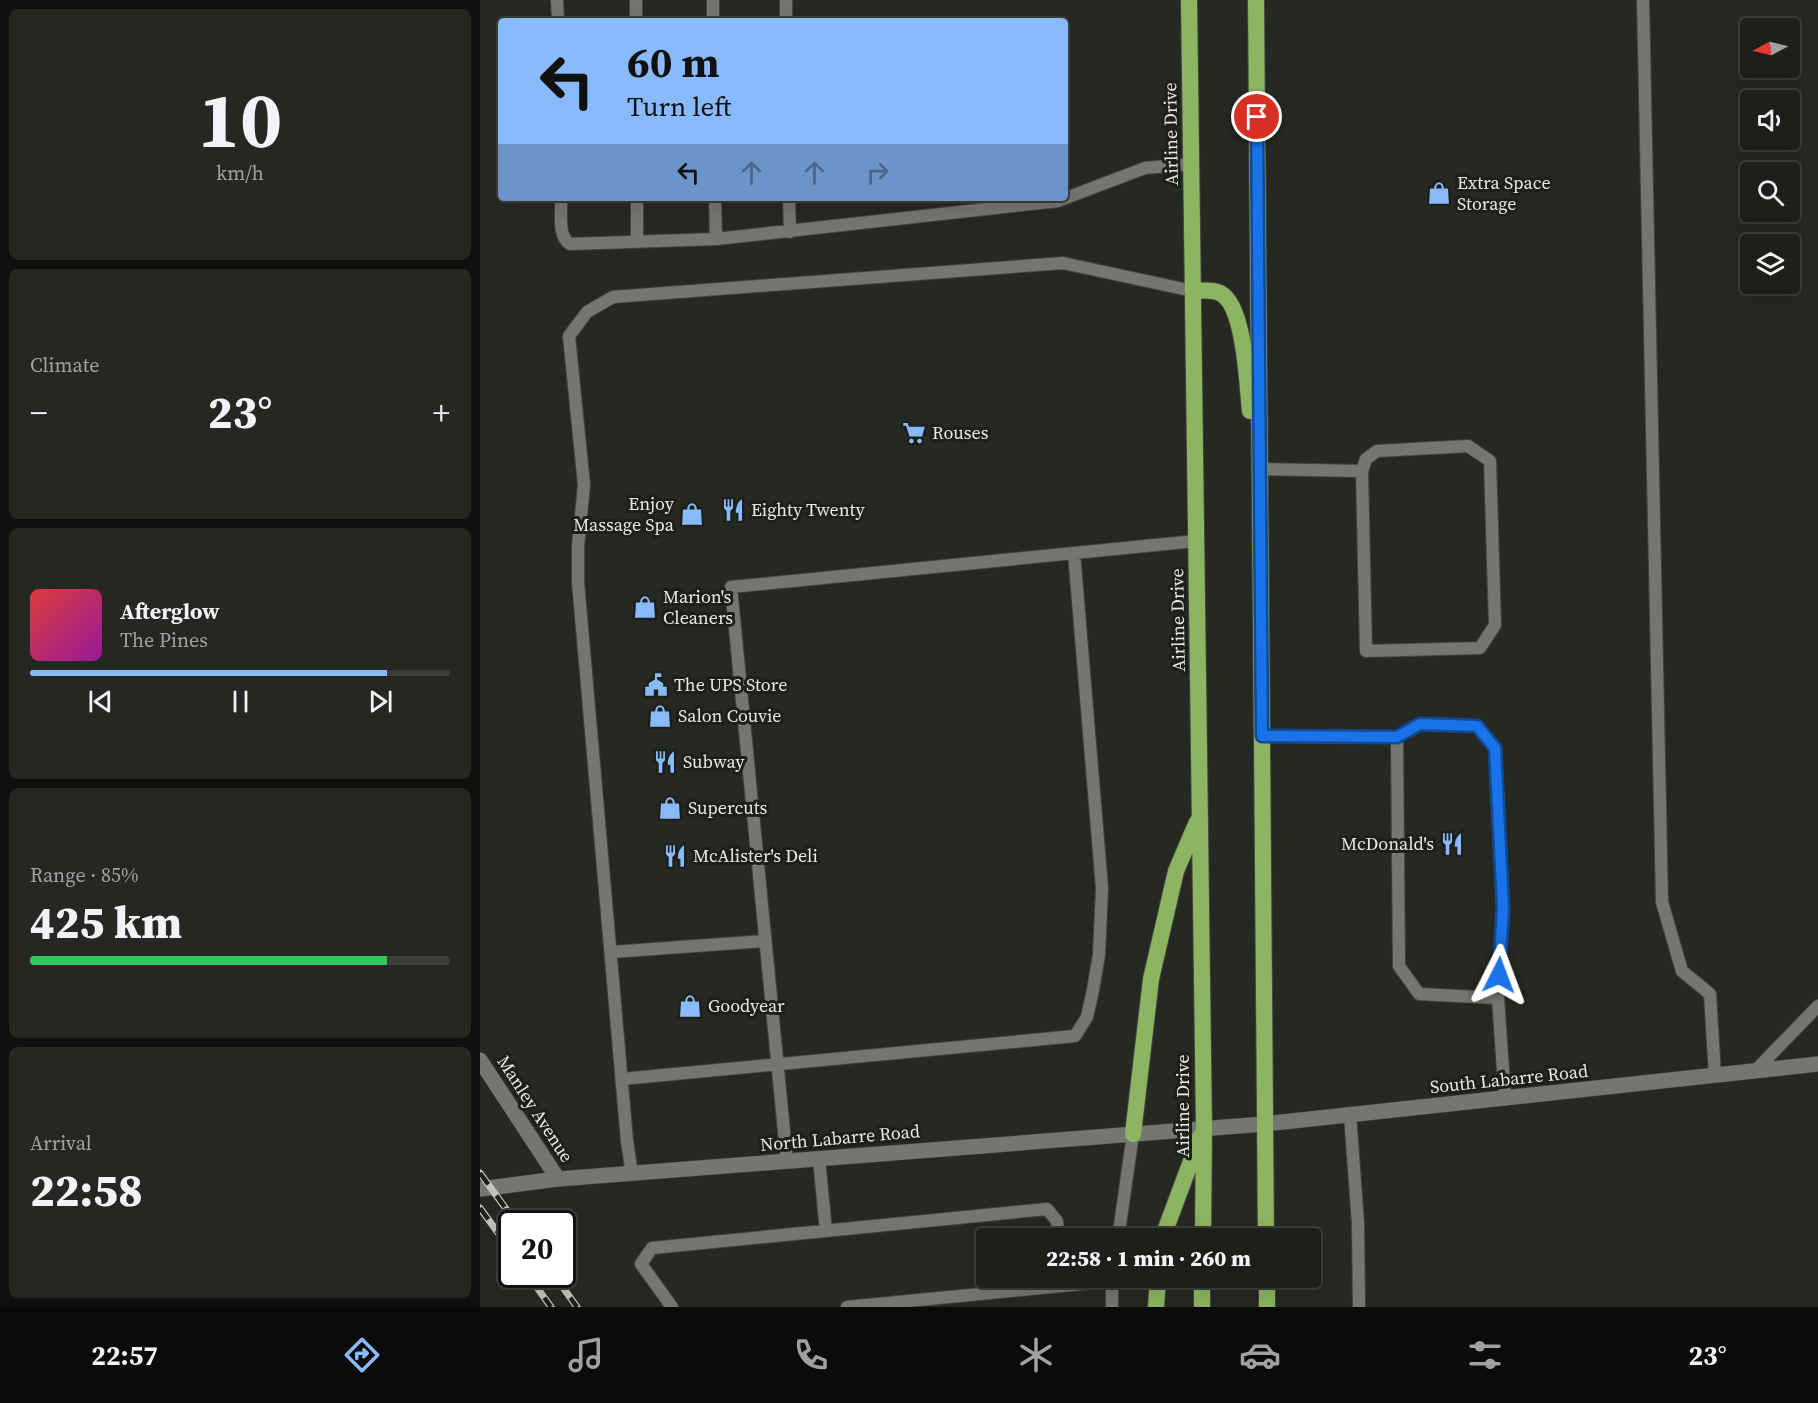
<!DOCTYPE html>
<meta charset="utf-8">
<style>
:root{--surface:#1c1f1a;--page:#252723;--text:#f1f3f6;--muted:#a0a2a2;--line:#3a3d39;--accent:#88bafc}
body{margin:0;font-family:"Source Serif 4",serif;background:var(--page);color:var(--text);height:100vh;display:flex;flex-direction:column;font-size:22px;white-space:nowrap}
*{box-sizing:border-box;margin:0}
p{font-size:20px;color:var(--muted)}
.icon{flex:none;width:33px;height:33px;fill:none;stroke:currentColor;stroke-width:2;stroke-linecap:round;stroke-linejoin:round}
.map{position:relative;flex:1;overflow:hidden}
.panel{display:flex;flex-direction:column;gap:9px;padding:9px;background:#0f110e;width:480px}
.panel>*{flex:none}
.guide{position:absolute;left:18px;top:18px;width:570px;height:183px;border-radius:6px;box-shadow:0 6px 24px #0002,0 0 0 2px var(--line);background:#88bafc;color:#111;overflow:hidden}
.needle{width:39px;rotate:263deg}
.buttons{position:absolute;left:1260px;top:18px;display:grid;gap:12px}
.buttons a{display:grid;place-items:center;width:60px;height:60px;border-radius:6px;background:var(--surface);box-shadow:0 6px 24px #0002,0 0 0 2px var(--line);font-size:30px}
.speed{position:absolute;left:18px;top:1210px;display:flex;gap:12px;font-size:30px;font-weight:700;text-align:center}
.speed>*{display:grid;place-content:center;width:78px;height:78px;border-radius:50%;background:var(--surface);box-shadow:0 6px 24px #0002,0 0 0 2px var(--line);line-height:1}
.speed .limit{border:3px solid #111;border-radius:9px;background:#fff;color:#111}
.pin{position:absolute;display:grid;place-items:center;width:51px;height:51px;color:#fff;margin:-26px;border:3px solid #fff;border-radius:50%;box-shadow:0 2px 6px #0007}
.me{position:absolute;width:66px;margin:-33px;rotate:3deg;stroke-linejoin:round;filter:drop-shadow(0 0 4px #0008)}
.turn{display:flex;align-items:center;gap:21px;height:126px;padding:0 30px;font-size:27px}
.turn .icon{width:78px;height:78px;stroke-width:2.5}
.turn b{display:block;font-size:42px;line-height:51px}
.lanes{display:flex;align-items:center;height:57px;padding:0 30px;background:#0003;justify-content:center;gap:30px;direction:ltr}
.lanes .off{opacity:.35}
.big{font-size:45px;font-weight:800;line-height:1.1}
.panel .tile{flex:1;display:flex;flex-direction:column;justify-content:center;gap:9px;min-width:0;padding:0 21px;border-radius:9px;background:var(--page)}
.panel .dial{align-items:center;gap:0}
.dial b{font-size:78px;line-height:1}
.song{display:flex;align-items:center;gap:18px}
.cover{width:72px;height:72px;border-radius:9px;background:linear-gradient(135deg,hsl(0 70% 55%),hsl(300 70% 35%))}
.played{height:6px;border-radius:3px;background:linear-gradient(90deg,var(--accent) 85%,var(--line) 85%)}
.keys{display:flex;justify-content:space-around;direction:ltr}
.heat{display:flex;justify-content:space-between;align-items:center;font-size:33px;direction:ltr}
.charge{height:9px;border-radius:4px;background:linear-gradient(90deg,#34c759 85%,var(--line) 0)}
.trip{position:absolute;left:496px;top:1228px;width:345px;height:60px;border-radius:6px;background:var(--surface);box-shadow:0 6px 24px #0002,0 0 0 2px var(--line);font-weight:800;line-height:60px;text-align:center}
.tab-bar{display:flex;height:96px;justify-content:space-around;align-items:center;background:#0b0c0a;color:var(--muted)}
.tab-bar .icon{width:42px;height:42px}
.tab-bar .on{color:var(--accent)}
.tab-bar b{font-size:27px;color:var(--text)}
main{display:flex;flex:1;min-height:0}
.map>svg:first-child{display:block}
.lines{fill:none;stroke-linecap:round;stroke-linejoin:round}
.service-casing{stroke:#434540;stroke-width:14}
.minor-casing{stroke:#434540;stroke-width:16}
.tertiary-casing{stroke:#434540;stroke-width:16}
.trunk-casing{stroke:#434540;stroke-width:18}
.service{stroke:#747771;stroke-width:12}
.minor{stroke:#747771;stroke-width:15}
.tertiary{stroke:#747771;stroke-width:15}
.trunk{stroke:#8db460;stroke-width:16}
.rail-casing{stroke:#c1c3bf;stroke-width:7}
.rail{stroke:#1c1f1a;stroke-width:4.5;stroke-dasharray:14;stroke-linecap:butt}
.route-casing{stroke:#114b97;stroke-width:15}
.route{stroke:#1a73e8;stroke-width:10}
.labels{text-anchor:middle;stroke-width:6;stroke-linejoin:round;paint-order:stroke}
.street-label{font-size:18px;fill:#e6e8e4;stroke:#1c1f1a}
.poi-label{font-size:18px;fill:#e6e8e4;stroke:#1c1f1a;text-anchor:start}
</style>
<main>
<section class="panel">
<div class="tile dial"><b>10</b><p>km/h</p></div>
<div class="tile"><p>Climate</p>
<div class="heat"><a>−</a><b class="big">23°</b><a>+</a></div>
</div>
<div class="tile">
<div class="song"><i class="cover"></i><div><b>Afterglow</b><p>The Pines</p></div></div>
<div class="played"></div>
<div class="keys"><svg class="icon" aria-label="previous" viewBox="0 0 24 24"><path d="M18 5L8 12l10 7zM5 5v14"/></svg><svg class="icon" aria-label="pause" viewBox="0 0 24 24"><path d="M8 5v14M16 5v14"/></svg><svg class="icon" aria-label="next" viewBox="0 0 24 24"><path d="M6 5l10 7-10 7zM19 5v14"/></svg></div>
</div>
<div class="tile"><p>Range · 85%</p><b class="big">425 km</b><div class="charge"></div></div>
<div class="tile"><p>Arrival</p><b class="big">22:58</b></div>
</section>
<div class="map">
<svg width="1338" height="1307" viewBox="0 0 1338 1307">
<rect width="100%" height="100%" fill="#262923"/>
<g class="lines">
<g class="service-casing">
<path id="service" d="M77,0l1,21
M156,0v21
M233,0v21
M306,0v21
M1163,0l19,902 20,69 28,23 5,82
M81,198c1,14 -4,38 9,46l146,-5 342,-38 87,-33 46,-4
M157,198v44
M235,198l1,41
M309,198l1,34
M780,469l102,2 4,-12 11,-8 91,-5 22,15 5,164 -15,23 -114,3 -4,-180
M782,736l135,1
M132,952l153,-11
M1018,998l-79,-4 -20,-28 -2,-229 23,-13 57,2 18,22 8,159 -5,91 7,101
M1275,1071l63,-65
M142,1079l453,-43 12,-19 6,-27 6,-35 3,-67 -28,-335
M870,1115l8,108 1,84
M339,1159l7,72
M307,1162l-56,-575 465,-46
M152,1174l-5,-33 -49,-559v-36l6,-61 -15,-149 18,-24 26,-15 450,-34 130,28
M638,1239l15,-105
M192,1307l-31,-43 11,-16 395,-39 10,12 2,18
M367,1307l265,-26
M632,1307v-29"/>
</g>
<g class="minor-casing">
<path id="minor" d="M0,1060l78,119"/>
</g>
<g class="tertiary-casing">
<path id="tertiary" d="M0,1189l78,-10 706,-55 554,-60"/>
</g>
<g class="trunk-casing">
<path id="trunk" d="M709,0l15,1128 -1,111
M776,0l10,1239
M713,291c9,0 18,-2 27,2 25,12 27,92 30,118
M653,1134l18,-155 25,-108 21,-49
M682,1239l38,-102
M787,1278v29
M676,1307l2,-29
M722,1307v-29"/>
</g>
<use href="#service" class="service"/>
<use href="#minor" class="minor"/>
<use href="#tertiary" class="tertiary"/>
<use href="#trunk" class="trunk"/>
<g class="rail-casing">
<path id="rail" d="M0,1173l37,51
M0,1208l32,44
M48,1275l23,32
M74,1275l23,32"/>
</g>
<use href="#rail" class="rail"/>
</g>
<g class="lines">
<g class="route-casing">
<path id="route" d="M777,117l5,619 135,1 23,-13 57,2 18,22 8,159 -4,68"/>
</g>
<use href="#route" class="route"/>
</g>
<defs>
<g id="shop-bare" transform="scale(1.8)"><path d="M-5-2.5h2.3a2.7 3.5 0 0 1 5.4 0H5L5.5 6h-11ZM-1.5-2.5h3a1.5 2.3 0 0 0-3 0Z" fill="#88bafc" stroke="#1c1f1a" stroke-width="2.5" paint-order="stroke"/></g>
<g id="supermarket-bare" transform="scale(1.8)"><path d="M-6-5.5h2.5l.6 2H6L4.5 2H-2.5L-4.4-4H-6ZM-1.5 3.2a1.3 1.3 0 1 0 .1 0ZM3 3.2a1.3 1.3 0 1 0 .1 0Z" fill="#88bafc" stroke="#1c1f1a" stroke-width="2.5" paint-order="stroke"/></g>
<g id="restaurant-bare" transform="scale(1.8)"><path d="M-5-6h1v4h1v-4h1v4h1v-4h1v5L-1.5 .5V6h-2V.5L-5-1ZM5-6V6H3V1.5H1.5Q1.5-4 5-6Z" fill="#88bafc" stroke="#1c1f1a" stroke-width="2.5" paint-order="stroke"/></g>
<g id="civic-bare" transform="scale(1.8)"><path d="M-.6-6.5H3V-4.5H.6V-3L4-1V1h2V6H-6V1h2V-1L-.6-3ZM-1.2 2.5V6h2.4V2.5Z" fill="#88bafc" stroke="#1c1f1a" stroke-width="2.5" paint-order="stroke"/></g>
</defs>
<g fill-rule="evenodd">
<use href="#shop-bare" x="959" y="193"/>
<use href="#supermarket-bare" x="434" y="433"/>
<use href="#restaurant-bare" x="253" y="510"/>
<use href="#shop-bare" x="212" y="514"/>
<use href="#shop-bare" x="165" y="607"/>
<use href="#civic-bare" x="176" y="685"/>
<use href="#shop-bare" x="180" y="716"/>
<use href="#restaurant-bare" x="185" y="762"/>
<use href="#shop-bare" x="190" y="808"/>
<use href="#restaurant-bare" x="972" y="844"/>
<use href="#restaurant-bare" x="195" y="856"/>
<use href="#shop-bare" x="210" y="1006"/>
</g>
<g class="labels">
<g class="street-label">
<text transform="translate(691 134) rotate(-91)" y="6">Airline Drive</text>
<text transform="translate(698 620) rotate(-91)" y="6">Airline Drive</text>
<text transform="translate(1029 1079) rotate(-6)" y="6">South Labarre Road</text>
<text transform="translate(703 1106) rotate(-90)" y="6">Airline Drive</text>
<text transform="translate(55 1109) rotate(57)" y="6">Manley Avenue</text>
<text transform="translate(360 1138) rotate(-5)" y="6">North Labarre Road</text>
</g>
<g class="poi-label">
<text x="977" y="189">Extra Space<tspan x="977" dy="21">Storage</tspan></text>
<text x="452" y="439">Rouses</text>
<text x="194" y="510" text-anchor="end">Enjoy<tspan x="194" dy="21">Massage Spa</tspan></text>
<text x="271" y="516">Eighty Twenty</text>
<text x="183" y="603">Marion's<tspan x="183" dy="21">Cleaners</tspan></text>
<text x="194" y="691">The UPS Store</text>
<text x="198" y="722">Salon Couvie</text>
<text x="203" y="768">Subway</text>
<text x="208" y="814">Supercuts</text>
<text x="954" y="850" text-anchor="end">McDonald's</text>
<text x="213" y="862">McAlister's Deli</text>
<text x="228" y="1012">Goodyear</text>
</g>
</g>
</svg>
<div class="buttons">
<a><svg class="needle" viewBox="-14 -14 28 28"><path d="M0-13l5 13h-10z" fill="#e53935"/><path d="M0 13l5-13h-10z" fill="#a0a2a2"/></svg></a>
<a><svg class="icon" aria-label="sound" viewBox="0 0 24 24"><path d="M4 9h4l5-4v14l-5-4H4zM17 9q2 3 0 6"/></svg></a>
<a><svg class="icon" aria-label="search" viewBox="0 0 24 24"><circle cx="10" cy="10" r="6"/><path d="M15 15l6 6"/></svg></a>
<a><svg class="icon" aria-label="layers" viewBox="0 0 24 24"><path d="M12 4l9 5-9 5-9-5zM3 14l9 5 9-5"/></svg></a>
</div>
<div class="speed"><div class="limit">20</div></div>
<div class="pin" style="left:777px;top:117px;background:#d93025"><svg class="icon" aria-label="arrive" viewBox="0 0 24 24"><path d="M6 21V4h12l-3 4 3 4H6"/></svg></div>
<svg class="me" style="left:1019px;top:975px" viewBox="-20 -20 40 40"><path d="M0-17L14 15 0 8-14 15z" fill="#1a73e8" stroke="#fff" stroke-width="4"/></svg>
<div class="trip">22:58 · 1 min · 260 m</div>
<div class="guide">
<div class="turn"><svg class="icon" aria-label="left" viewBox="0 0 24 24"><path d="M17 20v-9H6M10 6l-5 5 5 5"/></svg><div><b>60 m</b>Turn left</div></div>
<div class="lanes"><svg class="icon" aria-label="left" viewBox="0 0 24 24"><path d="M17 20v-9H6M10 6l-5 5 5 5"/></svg><svg class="icon off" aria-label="ahead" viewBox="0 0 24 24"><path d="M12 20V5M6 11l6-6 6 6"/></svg><svg class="icon off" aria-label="ahead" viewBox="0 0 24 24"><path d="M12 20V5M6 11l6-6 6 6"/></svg><svg class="icon off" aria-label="right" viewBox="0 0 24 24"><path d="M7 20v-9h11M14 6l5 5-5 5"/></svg></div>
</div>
</div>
</main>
<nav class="tab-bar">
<b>22:57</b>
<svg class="icon on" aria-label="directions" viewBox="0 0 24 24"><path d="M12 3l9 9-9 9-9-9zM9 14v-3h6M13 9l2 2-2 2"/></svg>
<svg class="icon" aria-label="music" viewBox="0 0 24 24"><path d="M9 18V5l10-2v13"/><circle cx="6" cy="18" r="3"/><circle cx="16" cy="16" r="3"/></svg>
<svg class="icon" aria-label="phone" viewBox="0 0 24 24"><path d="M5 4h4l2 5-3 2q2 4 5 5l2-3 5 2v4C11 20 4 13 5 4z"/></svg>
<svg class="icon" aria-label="climate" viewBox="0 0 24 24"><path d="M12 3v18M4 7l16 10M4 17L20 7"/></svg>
<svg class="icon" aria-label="car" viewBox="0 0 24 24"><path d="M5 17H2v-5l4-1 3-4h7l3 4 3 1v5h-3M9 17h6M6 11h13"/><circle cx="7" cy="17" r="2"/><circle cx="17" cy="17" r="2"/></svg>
<svg class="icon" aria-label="filters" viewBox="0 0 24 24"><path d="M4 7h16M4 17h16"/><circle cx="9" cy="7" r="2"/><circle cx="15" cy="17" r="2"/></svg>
<b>23°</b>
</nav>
